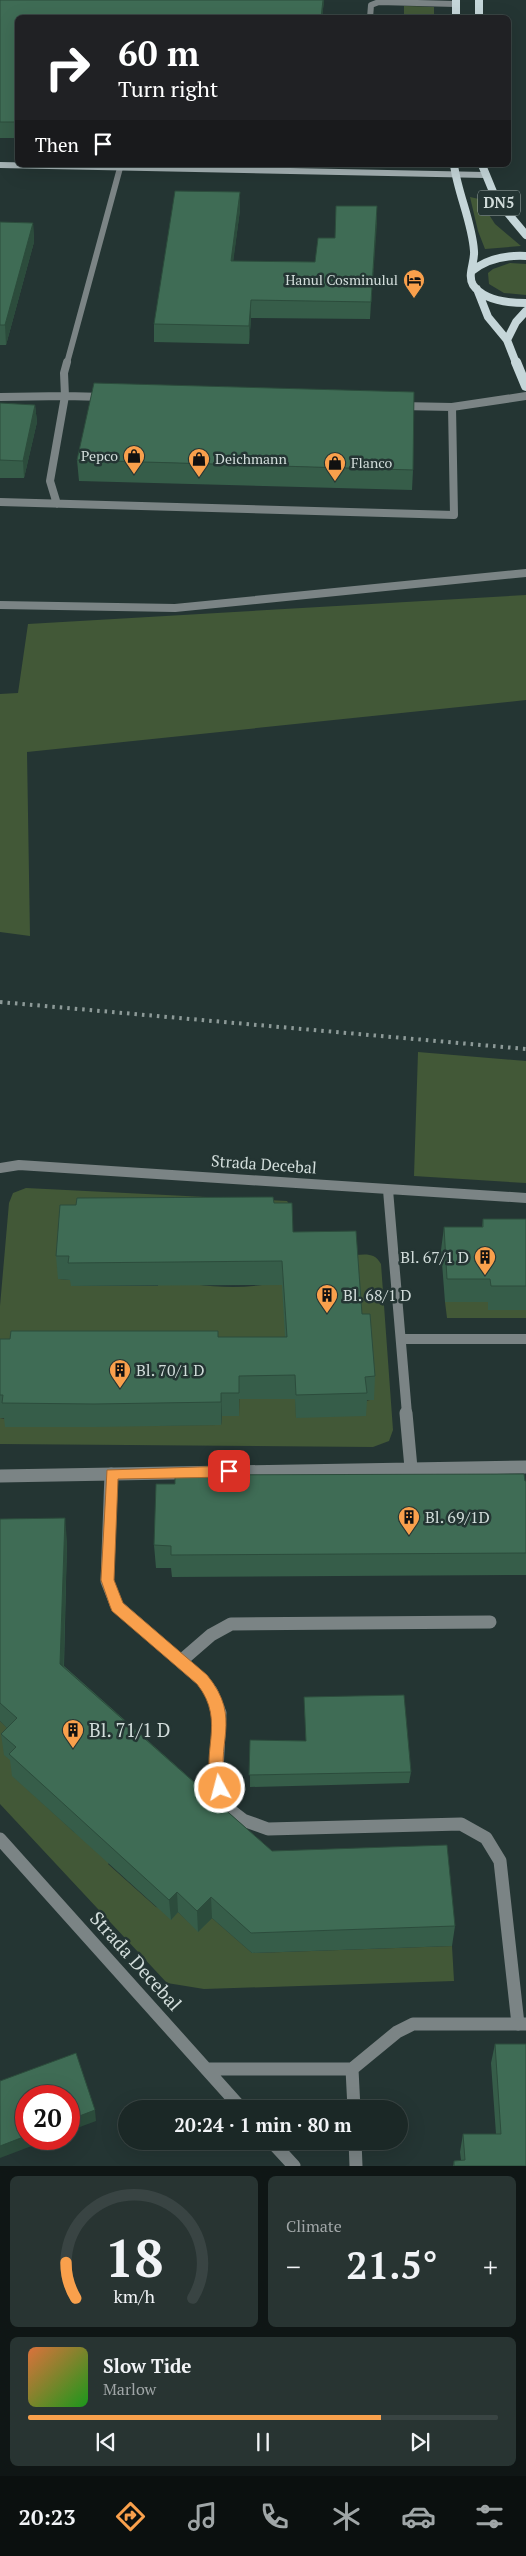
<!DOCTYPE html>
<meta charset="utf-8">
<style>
:root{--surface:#1b2826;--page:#283432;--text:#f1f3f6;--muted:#a0a6a7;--line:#394443;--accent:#f9a04c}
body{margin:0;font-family:"PT Serif",serif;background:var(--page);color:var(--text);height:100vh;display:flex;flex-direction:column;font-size:19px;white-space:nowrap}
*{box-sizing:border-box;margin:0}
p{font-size:16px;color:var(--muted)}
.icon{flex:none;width:28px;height:28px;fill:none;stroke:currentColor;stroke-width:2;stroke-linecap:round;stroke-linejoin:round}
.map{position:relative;height:2166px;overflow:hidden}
.sheet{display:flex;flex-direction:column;gap:10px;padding:10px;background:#0f1615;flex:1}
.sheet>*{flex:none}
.banner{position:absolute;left:15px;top:15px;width:496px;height:152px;border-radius:8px;box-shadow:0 5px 20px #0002,0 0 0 1px var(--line);background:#202124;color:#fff;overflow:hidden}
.speed{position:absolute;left:15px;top:2085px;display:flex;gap:10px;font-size:25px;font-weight:700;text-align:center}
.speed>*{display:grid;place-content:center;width:65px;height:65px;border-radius:50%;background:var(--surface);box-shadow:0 5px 20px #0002,0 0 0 1px var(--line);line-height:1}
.speed .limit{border:8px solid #d22;background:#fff;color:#111}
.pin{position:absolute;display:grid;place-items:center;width:42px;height:42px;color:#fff;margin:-21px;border-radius:10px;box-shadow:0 2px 8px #0006}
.me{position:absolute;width:55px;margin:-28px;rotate:353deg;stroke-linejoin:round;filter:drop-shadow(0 0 4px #0008)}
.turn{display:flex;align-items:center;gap:18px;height:105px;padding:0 20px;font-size:22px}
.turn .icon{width:65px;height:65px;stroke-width:2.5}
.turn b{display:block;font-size:35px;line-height:42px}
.then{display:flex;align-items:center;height:48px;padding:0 20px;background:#0003;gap:10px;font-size:19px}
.big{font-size:38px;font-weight:700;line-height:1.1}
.sheet .card{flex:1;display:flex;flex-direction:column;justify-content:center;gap:8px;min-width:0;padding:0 18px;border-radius:8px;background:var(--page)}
.sheet .dial{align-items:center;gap:0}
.dial svg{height:130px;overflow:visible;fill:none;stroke:var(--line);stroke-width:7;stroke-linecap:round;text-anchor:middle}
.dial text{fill:var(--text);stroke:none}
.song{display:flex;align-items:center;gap:15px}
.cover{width:60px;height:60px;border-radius:8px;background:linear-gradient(135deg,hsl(20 70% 55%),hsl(120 70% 35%))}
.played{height:5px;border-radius:2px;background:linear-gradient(90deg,var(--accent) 75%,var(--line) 75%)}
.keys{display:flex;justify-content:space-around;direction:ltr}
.heat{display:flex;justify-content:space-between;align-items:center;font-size:28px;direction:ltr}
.sheet .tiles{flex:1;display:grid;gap:10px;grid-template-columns:1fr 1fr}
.card:last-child{grid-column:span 2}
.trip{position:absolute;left:118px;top:2100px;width:290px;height:50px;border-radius:25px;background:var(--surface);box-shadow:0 5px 20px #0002,0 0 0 1px var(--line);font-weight:700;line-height:50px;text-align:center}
.tab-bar{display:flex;height:80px;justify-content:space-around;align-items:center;background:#0b100f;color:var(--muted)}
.tab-bar .icon{width:35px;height:35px}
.tab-bar .on{color:var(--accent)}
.tab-bar b{font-size:22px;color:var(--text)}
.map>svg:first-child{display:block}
.green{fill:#425837}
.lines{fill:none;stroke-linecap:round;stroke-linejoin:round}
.lane-far3{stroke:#7b8485;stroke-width:6}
.lane-far2{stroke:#7b8485;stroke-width:8}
.lane-far1{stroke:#7b8485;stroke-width:10}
.lane{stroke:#7b8485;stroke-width:13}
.street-far1{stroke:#7b8485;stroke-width:10}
.street{stroke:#7b8485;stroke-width:13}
.secondary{stroke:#a5b2b4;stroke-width:6}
.primary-far1{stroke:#c5d6d9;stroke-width:8}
.primary{stroke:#c5d6d9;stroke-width:10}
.rail{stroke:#8d9a98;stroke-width:4;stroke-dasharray:2.5 5;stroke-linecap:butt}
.wall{fill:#365d49}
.shaded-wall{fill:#2c4c3c}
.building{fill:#3f6c55;stroke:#2c4c3c}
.route{fill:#f9a04c;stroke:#a26831}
.labels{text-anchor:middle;stroke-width:5;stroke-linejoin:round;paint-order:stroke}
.far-poi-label{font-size:14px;fill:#d2dddb;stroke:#243533;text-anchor:end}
.shield{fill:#243533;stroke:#9eaba9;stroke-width:1}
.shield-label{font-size:15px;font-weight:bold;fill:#d2dddb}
.street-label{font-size:16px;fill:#d2dddb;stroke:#243533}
.poi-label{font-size:16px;fill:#d2dddb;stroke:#243533;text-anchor:start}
.near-poi-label{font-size:19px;fill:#d2dddb;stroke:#243533;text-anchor:start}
.near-street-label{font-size:19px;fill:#d2dddb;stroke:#243533}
</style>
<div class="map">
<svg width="526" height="2166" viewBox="0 0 526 2166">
<rect width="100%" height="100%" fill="#243533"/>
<path class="green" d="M404,6l30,1v10h-30z
M470,197l9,2 16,25 26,22 -36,3 -7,-18z
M510,263l16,1v31l-22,-2 -15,-9 -1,-11 5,-4z
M526,595v105l-499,52 3,184 -30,-4v-238l18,-1 10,-69z
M418,1052l108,9v122l-112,-7z
M26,1188l261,13 5,7 -233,71 12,1v6h87v-8c41,9 96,15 135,-1l3,141 78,-19 -13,-62 -6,-82c12,-1 20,-2 26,9l12,166 -4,11 -16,6 -373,-3v-26l42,8 179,-1 1,-9h17l1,-55 -240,2v-57l9,-103 4,-10z
M445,1302h43l1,8h37v8h-79z
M0,1721l20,19v29l-7,7 61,56 42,24 -8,8 48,43 22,5 20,19 14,-13 40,35 200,-7 2,35 -250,8 -37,-6 -167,-179z"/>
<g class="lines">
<path class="lane-far3" d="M370,18l1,-13 8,-3 77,2
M67,363l53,-195"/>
<path class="lane-far2" d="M0,397l65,-1 -1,-23 3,-11
M401,406l51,1 74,-11
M0,502l454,13 -2,-108
M57,504l-7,-23 15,-85 40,1
M0,605l175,3 351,-35"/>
<path class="lane-far1" d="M401,1339h125"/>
<path class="lane" d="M111,1474l-4,107 10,25 85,74 9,11 9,22 -3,58 6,27 7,12 13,10 25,9 193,-5 25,14 14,23 18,163
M181,1661l30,-26 20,-11 259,-2"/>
<path class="street-far1" d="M0,1168l19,-3 507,33
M388,1190l19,224"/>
<path class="street" d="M406,1413l5,55
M0,1476l526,-9
M0,1839l242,270
M206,2069h146l45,-37 16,-8h113
M352,2069l2,40
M271,2141l23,25
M355,2141l1,25"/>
<path class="secondary" d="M0,165l485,10"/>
<path class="primary-far1" d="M456,0v18
M479,0v18
M454,165c4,29 18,57 20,86 1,11 -7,24 -1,34 11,16 36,18 53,18
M482,165l14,34 30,36
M472,271c16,-13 34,-16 54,-15
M477,289l11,28 19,23 9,23
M507,340l9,-18 10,-11"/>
<path class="primary" d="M516,362l10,24"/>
<path class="rail" d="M0,1002l526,47"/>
</g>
<path class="wall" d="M0,0h324l-2,18h-304v120h-18z
M240,192v18l-7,51 82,1 20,-24 42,-32 -7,113 -119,-1 -2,26 -95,-2v-18z
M0,222l33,1 1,19 -28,103h-6z
M0,403l35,2 2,17 -13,56h-24z
M77,460l336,10 -1,20 -333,-9z
M274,1203l19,29 69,82 13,62 -1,24h-7l-1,16 -70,2 -1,-19h-56v17h-17l-1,9 -125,2h-91l-1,-9h-4v-79l285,-2 -3,-52 -211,1 -1,-6 -12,-1 -2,-23z
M483,1219h43v91h-38v-8h-43l-4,-52 3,-23h38z
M526,1481v94l-354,2 -1,-9h-15l-2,-23z
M0,1519l67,22 -3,125 208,185 183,75 -3,20 -200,7 -40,-35 -14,14 -20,-20 -7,8 -159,-144 -2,-16 -6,-5 -3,-21 6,-6 -7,-7z
M304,1697l107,75 -2,11 -159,4v-47l56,1z
M495,2044l31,122h-73l1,-5 7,-1 -1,-8 3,-18h33l-5,-71z"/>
<path class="shaded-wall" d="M323,0h1l-2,18h-1z
M240,192v18l-9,69v-18z
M377,206v18l-7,95 1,-17z
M33,223l1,19 -28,103 -1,-20z
M251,300v18l-2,26v-18z
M35,405l2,17 -13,56 -1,-17z
M221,1393l1,23 -1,9z
M65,1518l2,23 -4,145 -3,-22z
M177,1892l1,20 -7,8 -2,-20z
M211,1897l1,21 -14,14 -1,-21z
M95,2110l1,11 -27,10v-11z
M26,2136v3h24l-50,19v-12z"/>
<path class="building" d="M0,0h323l-2,18h-303v104h-18z
M175,191l65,1 -9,69 84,1 3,-24h17l1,-32h41l-6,96 -120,-2 -2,26 -95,-2z
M0,222l33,1 -28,102h-5z
M94,383l320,9 -1,78 -336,-10z
M0,403l35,2 -12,56 -23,-1z
M273,1197l1,6h18l1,29 63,-1 6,83h8l5,62 -10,1 2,16 -71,2 -1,-20 -56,1v17h-18v9l-127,2 -92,-1 1,-8h-3v-56h10l1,-8h207v6h69l-5,-76 -214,2 1,-7h-13l4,-51h16l1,-7z
M483,1219h43v67h-35l-1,-7h-43l-3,-52h39z
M524,1474l1,7h1v72l-355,2v-9l-17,-1 2,-61h19v-9z
M65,1518l-5,146 212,187 175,-6 8,81 -204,7 -40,-36 -14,14 -20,-19 -8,8 -160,-146 7,-7 -15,-13 16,-16 -17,-15v-184z
M404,1695l7,77 -162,3 1,-35 56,1 -2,-44z
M495,2044h31v122h-72v-5l11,-1 -2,-26h38z
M76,2053l19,57 -26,10v-24h-43v40l-26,10v-65z"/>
<path class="route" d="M229,1466l7,5 -7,6 -111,2 -4,101 9,23 84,72c37,45 6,69 20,113l-2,5 -5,2 -5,-2c-18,-39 13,-70 -18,-109l-85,-73 -2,-5 -9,-26 6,-110z"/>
<defs>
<g id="hotel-pin" transform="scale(1.125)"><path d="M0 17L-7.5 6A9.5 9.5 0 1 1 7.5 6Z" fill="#f9a04c" stroke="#243533"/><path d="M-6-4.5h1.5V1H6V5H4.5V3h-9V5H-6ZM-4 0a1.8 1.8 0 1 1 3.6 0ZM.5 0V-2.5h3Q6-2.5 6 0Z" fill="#111"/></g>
<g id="shop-pin" transform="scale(1.125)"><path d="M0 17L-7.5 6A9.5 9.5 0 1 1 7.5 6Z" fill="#f9a04c" stroke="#243533"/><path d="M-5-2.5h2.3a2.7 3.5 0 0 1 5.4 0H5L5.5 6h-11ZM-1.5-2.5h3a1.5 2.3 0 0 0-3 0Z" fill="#111"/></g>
<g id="building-pin" transform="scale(1.125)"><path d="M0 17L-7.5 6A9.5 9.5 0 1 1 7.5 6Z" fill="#f9a04c" stroke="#243533"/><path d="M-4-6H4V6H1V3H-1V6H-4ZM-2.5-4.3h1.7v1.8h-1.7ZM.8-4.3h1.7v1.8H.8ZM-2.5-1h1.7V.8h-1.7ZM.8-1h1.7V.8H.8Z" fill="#111"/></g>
</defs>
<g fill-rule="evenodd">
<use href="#hotel-pin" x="414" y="280"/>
<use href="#shop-pin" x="134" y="456"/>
<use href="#shop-pin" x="199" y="459"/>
<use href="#shop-pin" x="335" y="463"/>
<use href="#building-pin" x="485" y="1257"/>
<use href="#building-pin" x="327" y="1295"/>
<use href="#building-pin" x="120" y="1370"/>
<use href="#building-pin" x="409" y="1517"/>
<use href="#building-pin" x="73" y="1730"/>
</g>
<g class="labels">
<g class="far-poi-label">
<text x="398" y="285">Hanul Cosminulul</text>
<text x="118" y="461">Pepco</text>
<text x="215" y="464" text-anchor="start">Deichmann</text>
<text x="351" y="468" text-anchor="start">Flanco</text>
</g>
<rect class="shield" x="478" y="190.5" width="42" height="25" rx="4"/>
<g class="shield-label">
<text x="499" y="208">DN5</text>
</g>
<g class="street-label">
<text transform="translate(264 1164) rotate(4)" y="6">Strada Decebal</text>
</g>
<g class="poi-label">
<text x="469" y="1263" text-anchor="end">Bl. 67/1 D</text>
<text x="343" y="1301">Bl. 68/1 D</text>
<text x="136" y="1376">Bl. 70/1 D</text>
<text x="425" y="1523">Bl. 69/1D</text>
</g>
<g class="near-poi-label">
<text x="89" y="1737">Bl. 71/1 D</text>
</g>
<g class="near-street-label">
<text transform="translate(136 1961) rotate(48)" y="7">Strada Decebal</text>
</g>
</g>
</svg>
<div class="speed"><div class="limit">20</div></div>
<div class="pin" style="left:229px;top:1471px;background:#d93025"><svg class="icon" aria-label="arrive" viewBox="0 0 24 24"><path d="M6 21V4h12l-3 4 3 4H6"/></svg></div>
<svg class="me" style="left:220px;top:1788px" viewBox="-20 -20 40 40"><circle r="17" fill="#f9a04c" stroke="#fff" stroke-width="3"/><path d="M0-11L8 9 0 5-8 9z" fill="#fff"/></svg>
<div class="trip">20:24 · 1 min · 80 m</div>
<div class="banner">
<div class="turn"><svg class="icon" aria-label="right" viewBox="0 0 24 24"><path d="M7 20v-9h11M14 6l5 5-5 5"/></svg><div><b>60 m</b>Turn right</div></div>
<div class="then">Then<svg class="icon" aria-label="arrive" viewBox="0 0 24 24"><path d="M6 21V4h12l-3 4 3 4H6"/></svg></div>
</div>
</div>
<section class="sheet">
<div class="tiles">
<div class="card dial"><svg viewBox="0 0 100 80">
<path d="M14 69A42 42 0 1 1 86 69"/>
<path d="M14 69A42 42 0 0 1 8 47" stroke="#f9a04c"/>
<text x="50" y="56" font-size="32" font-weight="700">18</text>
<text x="50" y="72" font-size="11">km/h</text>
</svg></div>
<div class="card"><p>Climate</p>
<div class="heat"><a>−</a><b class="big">21.5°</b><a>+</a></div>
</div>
<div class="card">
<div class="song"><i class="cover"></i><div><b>Slow Tide</b><p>Marlow</p></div></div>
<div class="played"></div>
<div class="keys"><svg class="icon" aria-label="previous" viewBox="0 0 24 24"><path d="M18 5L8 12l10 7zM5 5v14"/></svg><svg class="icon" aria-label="pause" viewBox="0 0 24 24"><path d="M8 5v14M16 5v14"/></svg><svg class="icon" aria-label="next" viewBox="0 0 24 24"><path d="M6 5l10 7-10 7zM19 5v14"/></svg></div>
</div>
</div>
</section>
<nav class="tab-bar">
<b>20:23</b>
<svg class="icon on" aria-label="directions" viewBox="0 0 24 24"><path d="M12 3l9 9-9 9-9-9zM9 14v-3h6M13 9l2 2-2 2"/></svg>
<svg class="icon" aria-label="music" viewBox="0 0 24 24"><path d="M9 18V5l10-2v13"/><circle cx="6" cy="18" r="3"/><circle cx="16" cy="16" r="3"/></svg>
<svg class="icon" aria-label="phone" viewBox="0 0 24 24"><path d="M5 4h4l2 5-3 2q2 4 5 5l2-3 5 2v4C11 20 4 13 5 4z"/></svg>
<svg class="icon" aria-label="climate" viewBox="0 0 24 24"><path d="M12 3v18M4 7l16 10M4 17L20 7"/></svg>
<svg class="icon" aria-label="car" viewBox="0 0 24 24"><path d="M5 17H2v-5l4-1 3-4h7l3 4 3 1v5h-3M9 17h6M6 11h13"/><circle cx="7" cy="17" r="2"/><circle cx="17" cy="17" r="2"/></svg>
<svg class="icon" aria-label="filters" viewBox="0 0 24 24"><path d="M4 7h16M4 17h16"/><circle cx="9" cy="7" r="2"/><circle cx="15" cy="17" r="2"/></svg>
</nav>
